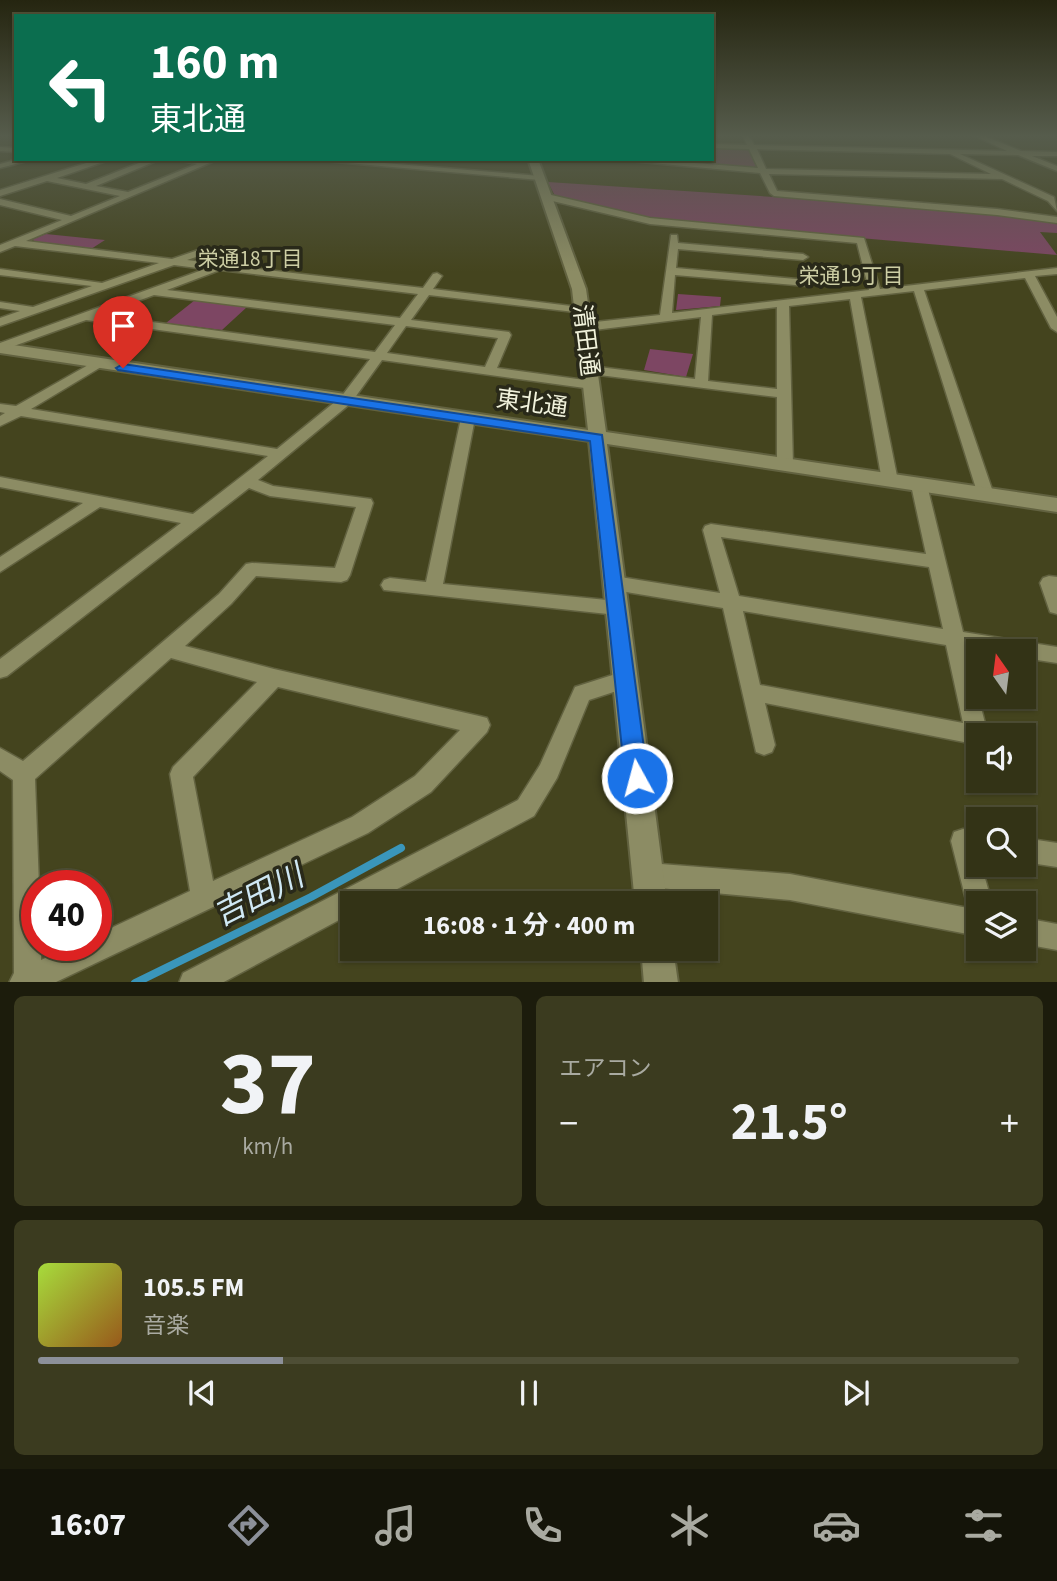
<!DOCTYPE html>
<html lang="ja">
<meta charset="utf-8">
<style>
:root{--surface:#333316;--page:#3b3b1f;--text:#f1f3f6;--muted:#a9aaa1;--line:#4e4e35;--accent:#8c9099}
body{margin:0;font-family:"Source Sans 3","Noto Sans JP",sans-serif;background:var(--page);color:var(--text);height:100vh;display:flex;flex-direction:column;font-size:26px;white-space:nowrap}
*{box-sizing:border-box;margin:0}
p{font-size:23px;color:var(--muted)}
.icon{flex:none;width:38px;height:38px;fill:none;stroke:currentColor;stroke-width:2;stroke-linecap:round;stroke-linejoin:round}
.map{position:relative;height:982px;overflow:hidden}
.side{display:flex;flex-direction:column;gap:14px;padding:14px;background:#1c1c0c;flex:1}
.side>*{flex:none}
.banner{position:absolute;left:14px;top:14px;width:700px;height:147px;border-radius:0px;box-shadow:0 2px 5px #0004,0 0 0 2px var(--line);background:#0b6e4f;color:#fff;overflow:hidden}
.needle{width:46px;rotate:346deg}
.tools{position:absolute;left:966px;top:639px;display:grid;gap:14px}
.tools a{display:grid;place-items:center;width:70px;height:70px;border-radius:0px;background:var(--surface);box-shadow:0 2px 5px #0004,0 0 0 2px var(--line);font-size:35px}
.speed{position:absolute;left:21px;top:870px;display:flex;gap:14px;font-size:35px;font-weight:700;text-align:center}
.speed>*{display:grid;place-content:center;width:91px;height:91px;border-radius:50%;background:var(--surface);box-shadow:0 2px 5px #0004,0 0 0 2px var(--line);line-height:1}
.speed .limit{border:10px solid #d22;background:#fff;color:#111}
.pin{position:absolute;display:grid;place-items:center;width:60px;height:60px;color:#fff;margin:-72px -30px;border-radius:50% 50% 50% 0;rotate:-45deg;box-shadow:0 0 7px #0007}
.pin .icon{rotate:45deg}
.me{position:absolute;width:77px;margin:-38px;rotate:353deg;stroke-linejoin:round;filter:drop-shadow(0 0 5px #0008)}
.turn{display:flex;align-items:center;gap:24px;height:147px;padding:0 21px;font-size:32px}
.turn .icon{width:91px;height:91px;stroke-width:2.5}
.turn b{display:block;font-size:49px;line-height:60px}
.big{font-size:52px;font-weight:700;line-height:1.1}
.side .tile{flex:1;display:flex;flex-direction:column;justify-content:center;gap:10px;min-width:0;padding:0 24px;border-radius:10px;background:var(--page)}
.side .dial{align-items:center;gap:0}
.dial b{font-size:91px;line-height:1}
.song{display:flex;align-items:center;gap:21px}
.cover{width:84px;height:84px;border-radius:10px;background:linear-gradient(135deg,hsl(80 70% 55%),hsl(30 70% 35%))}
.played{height:7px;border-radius:4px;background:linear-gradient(90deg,var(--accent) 25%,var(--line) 25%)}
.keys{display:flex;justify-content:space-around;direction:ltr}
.heat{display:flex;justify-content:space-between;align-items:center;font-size:38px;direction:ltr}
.side .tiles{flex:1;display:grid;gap:14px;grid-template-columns:1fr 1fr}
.tile:last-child{grid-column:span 2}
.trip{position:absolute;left:340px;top:891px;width:378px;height:70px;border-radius:0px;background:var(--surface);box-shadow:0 2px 5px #0004,0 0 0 2px var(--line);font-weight:700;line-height:70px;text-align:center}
.tab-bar{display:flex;height:112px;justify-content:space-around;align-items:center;background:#141409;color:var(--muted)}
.tab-bar .icon{width:49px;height:49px}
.tab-bar .current{color:var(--accent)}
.tab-bar b{font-size:32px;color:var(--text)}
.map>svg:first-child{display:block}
.green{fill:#7d4663}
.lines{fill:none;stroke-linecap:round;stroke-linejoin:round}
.stream{stroke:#3a96bb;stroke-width:8}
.minor-casing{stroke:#626240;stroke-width:3}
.tertiary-casing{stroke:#626240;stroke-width:4}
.minor{fill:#8c8c64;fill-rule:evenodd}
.tertiary{fill:#8c8c64;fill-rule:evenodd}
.route{fill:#1a73e8;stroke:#114b97;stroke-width:2}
.labels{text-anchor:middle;stroke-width:7;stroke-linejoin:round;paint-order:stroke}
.far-neighbourhood-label{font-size:21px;fill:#cdcea4;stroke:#292919}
.street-label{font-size:24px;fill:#f1f2dc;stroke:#292919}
.near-water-label{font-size:32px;font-style:italic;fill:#cfe8f4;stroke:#292919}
</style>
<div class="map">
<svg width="1057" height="983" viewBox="0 0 1057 983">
<rect width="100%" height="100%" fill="#44441e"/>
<path class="green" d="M712,147l37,2 9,19 -67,-5 -1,-4h22z
M548,182l333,22 176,17v12l-17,-1 17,23 -405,-35 -97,-24z
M46,234l59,6 -14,9 -57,-7 -1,-3z
M678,294l43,3 -1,9 -44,4z
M195,300l52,7 -25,23 -56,-7z
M650,349l43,5 -7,23 -42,-7z"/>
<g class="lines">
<path class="stream" d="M135,983l176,-86 90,-49"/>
<g class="minor-casing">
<path id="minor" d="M743,135h6l5,10 253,6 -34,-16h9l39,16 36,1v4h-25l25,10v5l-39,-16 -58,-1 94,43 3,14 -9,-10 -46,-22 -233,-5 8,17 220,18 60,8v6l-60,-8 -223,-19 -4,-3 -10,-20 -152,-14h37l113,9 -9,-19 -37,-1v-4l35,1zM757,149l193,5 41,20 -225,-5z
M0,147l16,1v4l-16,-1z
M19,159h16l-35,9v-4z
M99,159h13l-55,19 29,6 63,-25h12l-65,27 32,6 69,-28 -26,-5h48l-193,82 146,18 32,-11 5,3 -1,2 -21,7 31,4 31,-11 4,1v4l-21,8 191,22 10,-14 4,-1 5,3 -9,13 154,19 2,2 -6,3 -154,-18 -18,25 98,12 2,3 -14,33 95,13 7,4 -7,4 -210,-29 -31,43 -93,77 15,6 98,13 2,4 -23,72 -3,5 -6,2 -85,-6 -25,28 -46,42 89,23 205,47 8,2 3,7 -3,7 -56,60 -63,41 -314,150h-45l5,-10 -1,-193 -13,-9v-23l23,13 196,-167 27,-30 6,-1 83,5 21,-61 -86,-11 -21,-8 -242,188 -7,2v-19l181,-136 -81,-16 -100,65v-15l83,-54 -83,-16v-10l193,37 75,-58 -247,-40 -21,10v-10l5,-3 -5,-1v-8l16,2 81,-46 6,4 -2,3 -70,42 246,40 64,-52 29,-38 -284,-39 -86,31v-8l205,-74 -31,-4 -174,61v-8l20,-7 -20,-3v-6l33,5 59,-21 -92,-11v-6l102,14 57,-20 -144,-17 -15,6v-7l62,-25 -62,-15v-6l71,17 49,-20 -73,-15 -47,15v-6zM220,270l198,24 -18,24 -233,-28zM154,295l241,30 -20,27 -275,-37zM406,326l92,12 -13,29 -98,-14zM171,658l86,24 -84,85 -3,7 20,117 -94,44v10h-22l-33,15v-15h-4v-59h2l-4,-107zM278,687l182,43 -45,46 -63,41 -139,64 -20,-104z
M301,159h36l203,17 4,2 -4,2z
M547,194l103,24 214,20 16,51 177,-21v6l-22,2 22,41v15l-6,-4 -26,-50 -101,12 70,205 -2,4 -6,1 -8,-5 -64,-204 -53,6 37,184 -8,5 -8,-5 -32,-182 -61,7 4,159 -3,3 -5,2 -8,-5v-68l-186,-23 -6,-4 6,-4 104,13 6,-62 -115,14 -6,-4 6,-4 74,-8 11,-80h6l1,8 125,11 5,3 -5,3 -125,-11 -2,19 131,12 5,3 -5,3 -132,-11 -3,38 197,-23 -12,-47 -207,-19 -106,-25 -1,-2zM777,307v82l-69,-8 4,-66z
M468,414l7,4 -32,166 174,17 7,2 2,5 -2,5 -7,2 -233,-25 -3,-5 3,-5 6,-2 36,4 35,-164z
M919,480l8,5 36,147 94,15v16l-33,-5v-7h-40l-18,-3 22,87h-10v15l-8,-3 -1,-4 -204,-40 10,42 -3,7 -8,3 -8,-3 -33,-144 -109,-18 -6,-2 -3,-5 3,-5 6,-2 106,17 -17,-63 2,-4 6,-2 215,30 -15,-69zM721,537l208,30 14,62 -204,-33zM743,611l203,34 17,78 -203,-38z
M1049,576l8,1v37l-7,-2 -10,-29 3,-5z
M625,671l7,3 3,6 -3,6 -43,14 -32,78 -23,38 -163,87h-19v10l-130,70h-43l4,-10 335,-173 22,-35 35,-78z
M978,776v4h21l-3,10 -8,3 -8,-3 -3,-8z
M963,829l15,2v33h3l11,39h-14v33l-188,-36 -142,-13 -9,-3 -3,-9 3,-9 9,-3 142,11 178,34 -17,-67 3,-9z
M1024,838l33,5v24l-33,-5z
M1024,918l33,6v26l-33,-6z"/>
</g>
<g class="tertiary-casing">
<path id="tertiary" d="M528,159h10l48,130 20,143 451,66v14l-450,-68 60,459h-32l-46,-462 -589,-88v-10l588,87 -16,-141z
M641,948h32l5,35h-34z"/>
</g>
<use href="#minor" class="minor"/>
<use href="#tertiary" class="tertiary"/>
</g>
<linearGradient id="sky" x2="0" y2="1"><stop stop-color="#252510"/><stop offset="0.5" stop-color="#565c4c"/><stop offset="1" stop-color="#565c4c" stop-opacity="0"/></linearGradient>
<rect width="1057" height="272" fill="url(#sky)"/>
<path class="route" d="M123,364l479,71 46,343 -3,7 -8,3 -8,-3 -4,-7 -35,-337 -472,-71 -2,-2z"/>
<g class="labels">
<g class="far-neighbourhood-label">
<text x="250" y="266">栄通18丁目</text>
<text x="851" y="283">栄通19丁目</text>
</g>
<g class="street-label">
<text transform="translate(586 340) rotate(83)" y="8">清田通</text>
<text transform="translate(532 403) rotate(8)" y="8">東北通</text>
</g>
<g class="near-water-label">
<text transform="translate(258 895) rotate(-27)" y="11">吉田川</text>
</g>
</g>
</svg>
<div class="tools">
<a><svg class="needle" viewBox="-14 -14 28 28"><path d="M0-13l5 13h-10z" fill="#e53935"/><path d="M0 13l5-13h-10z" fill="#a9aaa1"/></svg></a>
<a><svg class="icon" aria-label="sound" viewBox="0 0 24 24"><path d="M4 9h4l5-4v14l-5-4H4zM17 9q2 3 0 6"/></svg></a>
<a><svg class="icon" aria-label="search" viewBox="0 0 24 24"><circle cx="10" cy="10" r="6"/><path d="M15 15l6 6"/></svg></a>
<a><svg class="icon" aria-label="layers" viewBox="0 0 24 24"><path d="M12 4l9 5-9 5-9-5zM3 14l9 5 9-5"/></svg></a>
</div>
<div class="speed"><div class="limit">40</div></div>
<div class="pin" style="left:123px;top:368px;background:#d93025"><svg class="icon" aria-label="arrive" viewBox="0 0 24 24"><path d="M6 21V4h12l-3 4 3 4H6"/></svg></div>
<svg class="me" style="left:637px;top:778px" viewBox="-20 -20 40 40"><circle r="17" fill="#1a73e8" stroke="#fff" stroke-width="3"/><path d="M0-11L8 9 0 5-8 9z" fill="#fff"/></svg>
<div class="trip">16:08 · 1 分 · 400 m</div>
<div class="banner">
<div class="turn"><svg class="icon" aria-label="left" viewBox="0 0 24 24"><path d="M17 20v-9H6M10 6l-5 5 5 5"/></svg><div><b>160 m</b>東北通</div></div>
</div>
</div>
<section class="side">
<div class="tiles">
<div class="tile dial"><b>37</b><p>km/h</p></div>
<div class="tile"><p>エアコン</p>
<div class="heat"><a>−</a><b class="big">21.5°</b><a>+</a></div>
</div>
<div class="tile">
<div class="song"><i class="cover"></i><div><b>105.5 FM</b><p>音楽</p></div></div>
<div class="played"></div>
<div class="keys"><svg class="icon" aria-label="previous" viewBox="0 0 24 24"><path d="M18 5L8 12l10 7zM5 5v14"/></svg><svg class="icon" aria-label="pause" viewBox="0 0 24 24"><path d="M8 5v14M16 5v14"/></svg><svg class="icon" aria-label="next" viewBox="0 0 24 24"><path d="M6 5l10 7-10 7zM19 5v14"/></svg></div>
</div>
</div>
</section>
<nav class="tab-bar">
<b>16:07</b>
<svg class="icon current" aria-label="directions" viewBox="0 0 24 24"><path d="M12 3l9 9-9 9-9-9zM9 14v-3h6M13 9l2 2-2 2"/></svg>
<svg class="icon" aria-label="music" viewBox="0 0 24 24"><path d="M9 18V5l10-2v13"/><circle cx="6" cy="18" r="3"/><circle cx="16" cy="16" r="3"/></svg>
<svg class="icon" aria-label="phone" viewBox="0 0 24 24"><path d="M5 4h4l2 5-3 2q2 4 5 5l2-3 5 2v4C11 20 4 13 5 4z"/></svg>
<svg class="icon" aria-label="climate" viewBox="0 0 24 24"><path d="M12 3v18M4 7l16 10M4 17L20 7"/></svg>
<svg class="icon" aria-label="car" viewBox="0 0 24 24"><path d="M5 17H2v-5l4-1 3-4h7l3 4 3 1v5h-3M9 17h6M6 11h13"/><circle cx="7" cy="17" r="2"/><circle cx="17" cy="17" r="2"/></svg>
<svg class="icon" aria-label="filters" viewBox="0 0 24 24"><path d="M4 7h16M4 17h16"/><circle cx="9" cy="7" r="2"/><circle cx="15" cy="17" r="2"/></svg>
</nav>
